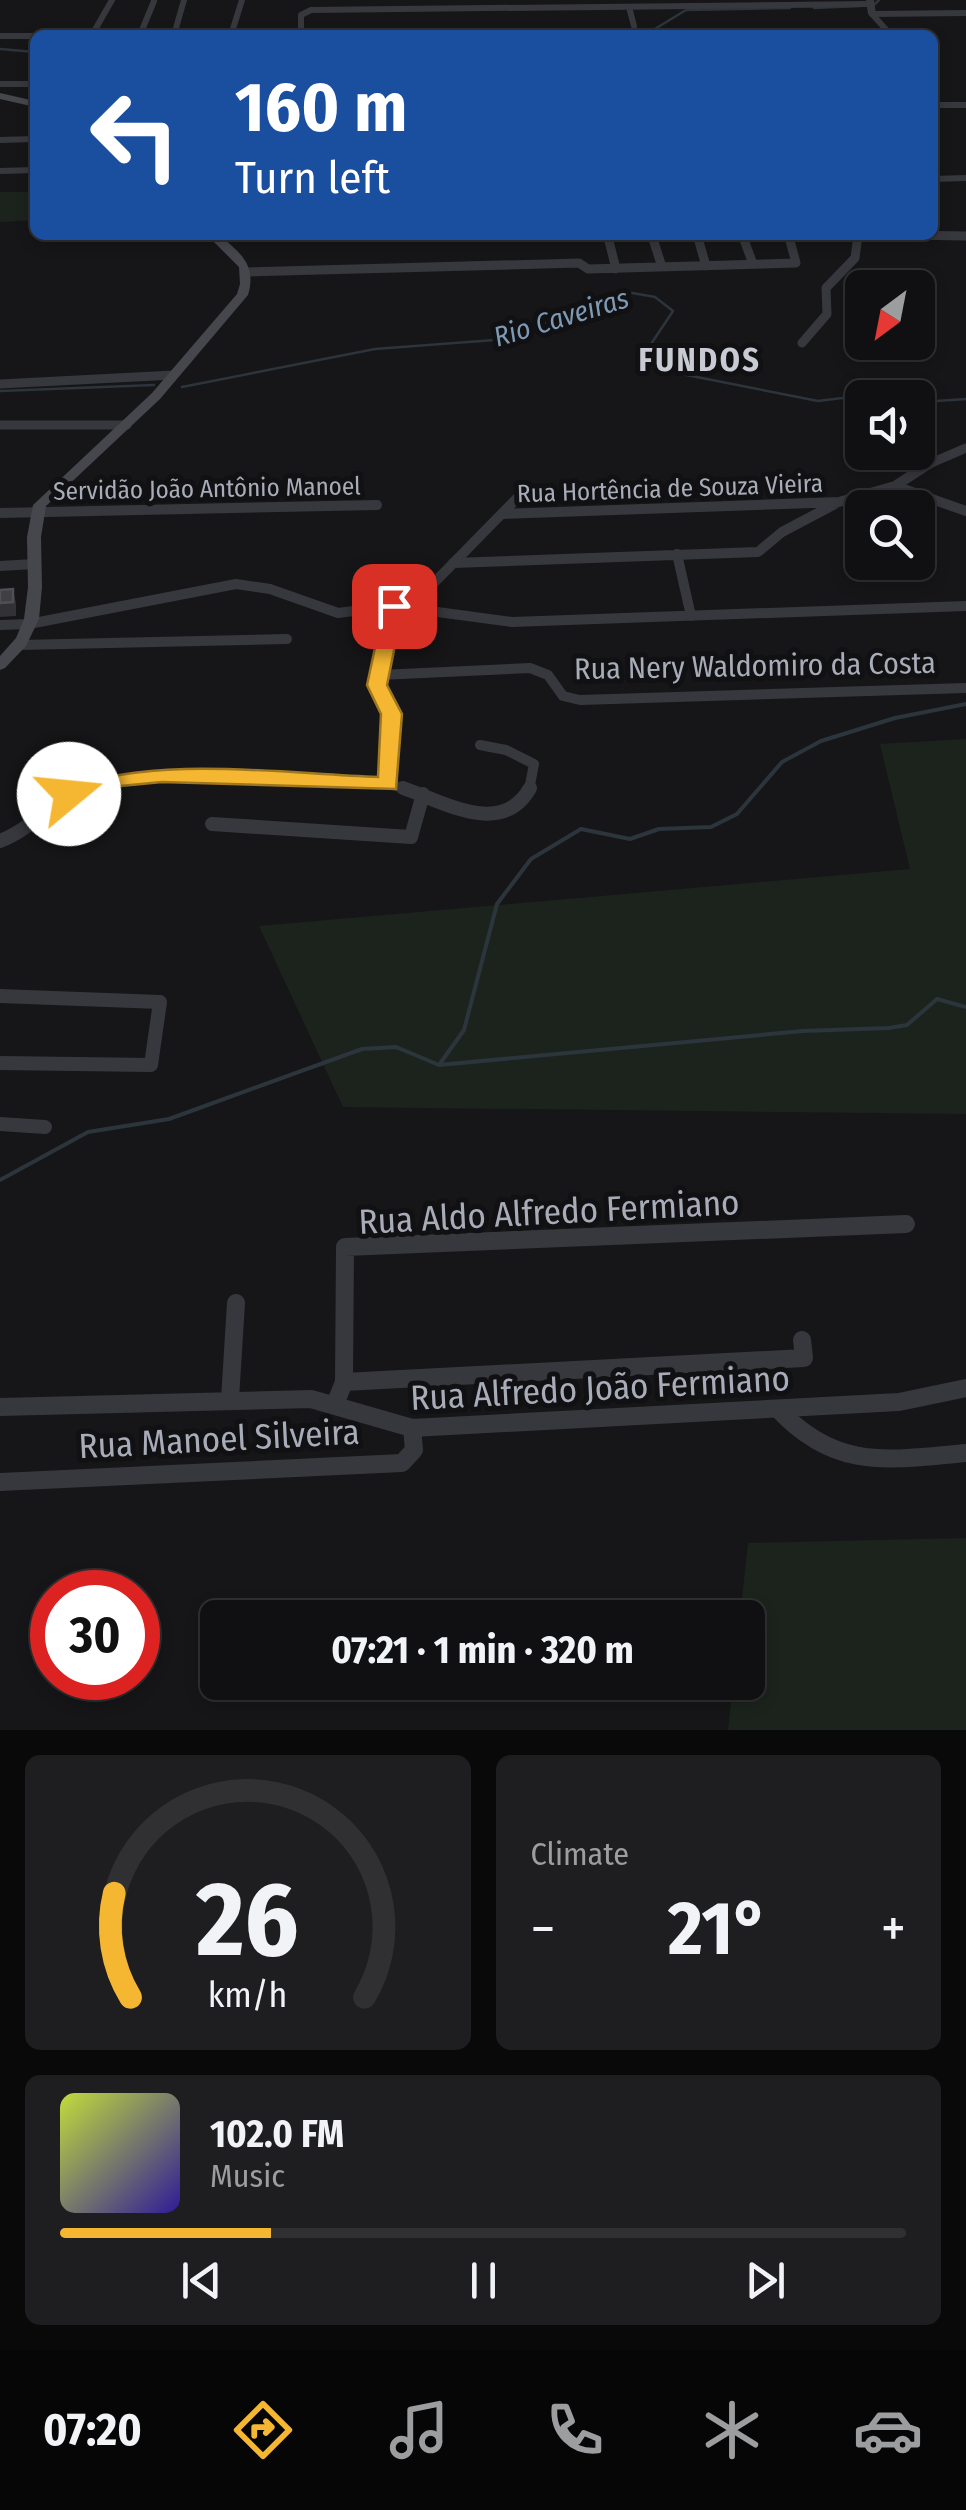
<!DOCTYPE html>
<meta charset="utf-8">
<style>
:root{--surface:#101012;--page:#1e1e20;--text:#f1f3f6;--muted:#9c9d9f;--line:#303032;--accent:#f5b731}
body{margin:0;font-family:"Fira Sans Condensed",sans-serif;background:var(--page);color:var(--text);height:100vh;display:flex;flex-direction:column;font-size:38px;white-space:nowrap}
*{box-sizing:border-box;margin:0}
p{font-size:32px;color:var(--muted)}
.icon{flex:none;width:55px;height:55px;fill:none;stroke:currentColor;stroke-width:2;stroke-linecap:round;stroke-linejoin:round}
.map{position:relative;height:1730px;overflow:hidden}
.details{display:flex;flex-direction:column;gap:25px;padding:25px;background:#09090a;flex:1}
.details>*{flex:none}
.banner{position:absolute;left:30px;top:30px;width:908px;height:210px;border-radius:15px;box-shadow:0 5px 15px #0003,0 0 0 2px var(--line);background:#1a4fa0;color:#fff;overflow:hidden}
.needle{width:65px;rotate:212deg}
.buttons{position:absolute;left:845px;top:270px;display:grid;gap:20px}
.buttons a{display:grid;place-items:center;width:90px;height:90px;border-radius:15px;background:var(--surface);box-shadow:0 5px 15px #0003,0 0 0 2px var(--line);font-size:50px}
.speed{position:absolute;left:30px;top:1570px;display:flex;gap:20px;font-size:50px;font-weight:700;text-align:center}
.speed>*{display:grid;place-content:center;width:130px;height:130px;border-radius:50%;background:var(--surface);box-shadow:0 5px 15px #0003,0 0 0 2px var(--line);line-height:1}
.speed .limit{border:15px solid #d22;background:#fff;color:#111}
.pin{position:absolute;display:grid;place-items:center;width:85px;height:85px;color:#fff;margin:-42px;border-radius:20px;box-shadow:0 5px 15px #0006}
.me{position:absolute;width:110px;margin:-55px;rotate:73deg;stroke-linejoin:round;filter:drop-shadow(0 0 8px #0008)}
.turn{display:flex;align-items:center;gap:35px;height:210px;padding:0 40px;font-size:45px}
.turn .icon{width:130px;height:130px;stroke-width:2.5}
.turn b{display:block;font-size:70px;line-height:85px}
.big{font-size:75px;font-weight:700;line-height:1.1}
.details .tile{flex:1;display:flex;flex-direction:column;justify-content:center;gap:15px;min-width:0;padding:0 35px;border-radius:15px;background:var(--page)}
.details .dial{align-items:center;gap:0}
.dial svg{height:260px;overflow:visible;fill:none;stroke:var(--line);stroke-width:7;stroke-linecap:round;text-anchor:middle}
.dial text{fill:var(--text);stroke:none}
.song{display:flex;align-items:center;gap:30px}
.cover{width:120px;height:120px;border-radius:15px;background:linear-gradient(135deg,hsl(70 70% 55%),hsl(250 70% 35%))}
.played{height:10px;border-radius:5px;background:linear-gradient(90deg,var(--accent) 25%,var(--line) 25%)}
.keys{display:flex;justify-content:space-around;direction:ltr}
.heat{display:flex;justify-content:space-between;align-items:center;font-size:55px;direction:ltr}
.details .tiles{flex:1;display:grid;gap:25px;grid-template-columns:1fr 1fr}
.tile:last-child{grid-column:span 2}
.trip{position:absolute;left:200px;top:1600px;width:565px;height:100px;border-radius:15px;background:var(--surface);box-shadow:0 5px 15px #0003,0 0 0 2px var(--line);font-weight:700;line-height:100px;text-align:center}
.menu{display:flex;height:160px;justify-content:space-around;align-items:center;background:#060607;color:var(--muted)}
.menu .icon{width:70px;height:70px}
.menu .selected{color:var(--accent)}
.menu b{font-size:45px;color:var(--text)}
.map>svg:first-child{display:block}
.green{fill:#1c231d}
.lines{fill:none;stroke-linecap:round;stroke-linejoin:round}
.stream-far1{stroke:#2c343c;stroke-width:2.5}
.stream{stroke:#2c343c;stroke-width:4}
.minor-far4{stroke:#37383d;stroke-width:6}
.minor-far3{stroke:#37383d;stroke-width:9}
.minor-far2{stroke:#37383d;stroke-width:10}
.minor-far1{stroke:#37383d;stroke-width:14}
.minor{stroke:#37383d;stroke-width:18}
.tertiary{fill:#37383d;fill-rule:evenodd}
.secondary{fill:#45474d;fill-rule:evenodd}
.wall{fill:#323236}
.building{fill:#3f3f44;stroke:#4f5056;stroke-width:2.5}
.route{fill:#f5b731;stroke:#9f7720;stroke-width:2.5}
.labels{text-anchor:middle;stroke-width:10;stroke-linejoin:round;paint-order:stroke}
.far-street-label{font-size:25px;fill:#a8acb8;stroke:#111113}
.far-water-label{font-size:28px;font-style:italic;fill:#7e99b4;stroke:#111113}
.street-label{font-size:30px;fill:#a8acb8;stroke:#111113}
.far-district-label{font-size:32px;font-weight:bold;letter-spacing:2.5px;fill:#c9cbd4;stroke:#111113}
.near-street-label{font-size:35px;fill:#a8acb8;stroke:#111113}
</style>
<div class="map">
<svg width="966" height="1730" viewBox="0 0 966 1730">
<rect width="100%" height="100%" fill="#161618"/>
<path class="green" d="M0,192h35v28l-35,2z
M966,739v375l-623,-7 -84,-181 651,-57 -30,-125z
M966,1538v192h-238l5,-47 15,-1v-64l-8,-1 8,-74z"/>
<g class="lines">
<path class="stream-far1" d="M875,4l4,-4
M814,8l45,-2
M645,35l41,-25 104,-2
M0,49l35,3
M182,387l193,-38 133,-10 113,-48 34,6 18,14 -28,42v8l11,8 162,32 73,-9 45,9 30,-2
M0,391l154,-6"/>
<path class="stream" d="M439,1065l25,-35 33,-126 34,-45 50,-30 49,10 29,-10 52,-2 26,-13 45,-52 39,-21 74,-23 71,-14
M0,1180l88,-48 81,-13 193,-70 34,-2 43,18 364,-34 86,-3 18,-3 30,-26 29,8"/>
<path class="minor-far4" d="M629,7l5,19
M311,10l559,-6
M872,14l94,-1
M301,34v-19l10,-5
M92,35l20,-35
M140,35l14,-34
M174,35l10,-35
M218,35l359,-4 12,4
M231,35l11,-35
M0,36h35
M0,84h35
M932,105h34
M0,140l35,-1
M0,171l35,-1
M932,179l34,-1"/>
<path class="minor-far3" d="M590,235h94
M909,235l57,1
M743,237l10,27
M698,238l8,28
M653,239l9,28
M609,241l7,28
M248,272l331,-9 9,6 208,-6 -7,-26
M802,343l25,-29 -1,-26 29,-30 3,-23
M0,384l174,-9
M0,425h127
M931,463l35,-15"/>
<path class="minor-far2" d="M895,486l71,25
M0,513l377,-8
M502,514l337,-12 56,-16 40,-26
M677,554l14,62
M453,563l305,-11 24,-20 53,-28
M0,566l34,-2
M0,625l29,-1 207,-40 34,5 68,24 55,-7 32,-14 100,-102
M19,645l268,-6
M379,675l151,-7 18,7 15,21 17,4 386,-12
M480,745l26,5 28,14 -5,26
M389,784l3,-70 -15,-29 16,-79 119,16 454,-16
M80,790c87,-29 217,-10 309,-6l21,6"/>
<path class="minor-far1" d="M403,788c41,14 99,50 127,0
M212,824l199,13 12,-43
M0,841c33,-13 54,-42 88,-53
M0,996l160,6 -9,63 -151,-2
M0,1124l45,3"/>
<path class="minor" d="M344,1382l460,-24 -2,-18
M230,1399l6,-96
M336,1402l8,-20 1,-135 561,-23
M0,1407l311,-8 101,29 487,-26 67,-14
M778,1409c58,62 110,51 188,44
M0,1482l402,-19 12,-13 -2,-22"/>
<path class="tertiary" d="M866,0h8l2,14 19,21h-8l-19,-21z"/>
<path class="secondary" d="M0,93l35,8v6l-35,-8z
M207,235h12c21,17 38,30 29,60l-88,104 -114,107 -5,31 1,50 -3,32 -13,27 -21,22 -5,2v-14l16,-18 8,-19 4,-32 -1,-50 6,-32 119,-112 85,-99 3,-10 -1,-17z"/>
</g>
<path class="wall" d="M13,589l3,14v13l-16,1v-27z"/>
<path class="building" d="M13,589v13l-13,1v-13z"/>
<path class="route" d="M394,601l9,5 -16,79 15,29 -6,75 -234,-7 -52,5 -41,13 -11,-6 4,-5c100,-34 212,-16 316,-12l3,-63 -14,-29 17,-79z"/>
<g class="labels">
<g class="far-street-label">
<text transform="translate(207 488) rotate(-1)" y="9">Servidão João Antônio Manoel</text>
<text transform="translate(670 488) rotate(-2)" y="9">Rua Hortência de Souza Vieira</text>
</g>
<g class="far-water-label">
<text transform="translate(561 317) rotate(-17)" y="10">Rio Caveiras</text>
</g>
<g class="street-label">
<text transform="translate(755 666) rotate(-1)" y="10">Rua Nery Waldomiro da Costa</text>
</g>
<g class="far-district-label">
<text x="700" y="371">FUNDOS</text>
</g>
<g class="near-street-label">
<text transform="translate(549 1212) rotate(-3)" y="12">Rua Aldo Alfredo Fermiano</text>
<text transform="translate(600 1388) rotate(-3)" y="12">Rua Alfredo João Fermiano</text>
<text transform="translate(219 1439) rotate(-3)" y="12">Rua Manoel Silveira</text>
</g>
</g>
</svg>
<div class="buttons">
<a><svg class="needle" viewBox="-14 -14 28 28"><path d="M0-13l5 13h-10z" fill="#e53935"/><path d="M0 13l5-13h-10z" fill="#9c9d9f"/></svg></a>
<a><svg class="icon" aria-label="sound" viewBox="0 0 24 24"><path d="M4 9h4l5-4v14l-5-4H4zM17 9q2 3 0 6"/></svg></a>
<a><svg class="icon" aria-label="search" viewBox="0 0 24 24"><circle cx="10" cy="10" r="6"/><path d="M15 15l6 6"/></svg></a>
</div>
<div class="speed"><div class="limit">30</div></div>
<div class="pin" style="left:394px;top:606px;background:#d93025"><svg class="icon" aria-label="arrive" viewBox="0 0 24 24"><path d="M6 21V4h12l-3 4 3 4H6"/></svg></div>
<svg class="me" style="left:69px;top:794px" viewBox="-20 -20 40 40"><circle r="19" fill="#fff"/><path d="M0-13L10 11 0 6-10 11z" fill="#f5b731"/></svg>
<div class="trip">07:21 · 1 min · 320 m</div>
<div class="banner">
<div class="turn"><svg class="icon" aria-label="left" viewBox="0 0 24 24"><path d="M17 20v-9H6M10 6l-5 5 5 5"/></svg><div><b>160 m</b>Turn left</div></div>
</div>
</div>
<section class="details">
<div class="tiles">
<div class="tile dial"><svg viewBox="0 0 100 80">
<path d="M14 69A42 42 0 1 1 86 69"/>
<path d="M14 69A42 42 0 0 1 9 37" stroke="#f5b731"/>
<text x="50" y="56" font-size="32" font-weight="700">26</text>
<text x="50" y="72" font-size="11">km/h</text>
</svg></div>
<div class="tile"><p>Climate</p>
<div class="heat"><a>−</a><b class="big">21°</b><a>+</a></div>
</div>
<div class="tile">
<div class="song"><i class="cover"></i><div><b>102.0 FM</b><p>Music</p></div></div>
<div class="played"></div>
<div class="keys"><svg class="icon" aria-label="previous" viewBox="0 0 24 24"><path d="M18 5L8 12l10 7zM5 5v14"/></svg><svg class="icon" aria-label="pause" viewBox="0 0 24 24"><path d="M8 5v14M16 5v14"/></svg><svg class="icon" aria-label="next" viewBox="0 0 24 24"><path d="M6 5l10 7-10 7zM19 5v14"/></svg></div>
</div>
</div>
</section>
<nav class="menu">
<b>07:20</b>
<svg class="icon selected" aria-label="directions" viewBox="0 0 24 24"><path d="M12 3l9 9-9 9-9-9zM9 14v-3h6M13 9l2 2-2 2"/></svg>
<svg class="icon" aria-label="music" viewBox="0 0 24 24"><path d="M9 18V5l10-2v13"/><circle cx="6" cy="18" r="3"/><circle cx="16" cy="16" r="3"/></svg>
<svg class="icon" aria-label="phone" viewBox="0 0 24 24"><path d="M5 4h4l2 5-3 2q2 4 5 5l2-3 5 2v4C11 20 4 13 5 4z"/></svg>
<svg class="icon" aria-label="climate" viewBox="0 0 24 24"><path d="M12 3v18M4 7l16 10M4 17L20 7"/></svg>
<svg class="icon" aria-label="car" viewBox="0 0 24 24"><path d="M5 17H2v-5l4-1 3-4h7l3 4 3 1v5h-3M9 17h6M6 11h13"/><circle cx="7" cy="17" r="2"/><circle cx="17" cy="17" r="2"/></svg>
</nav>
